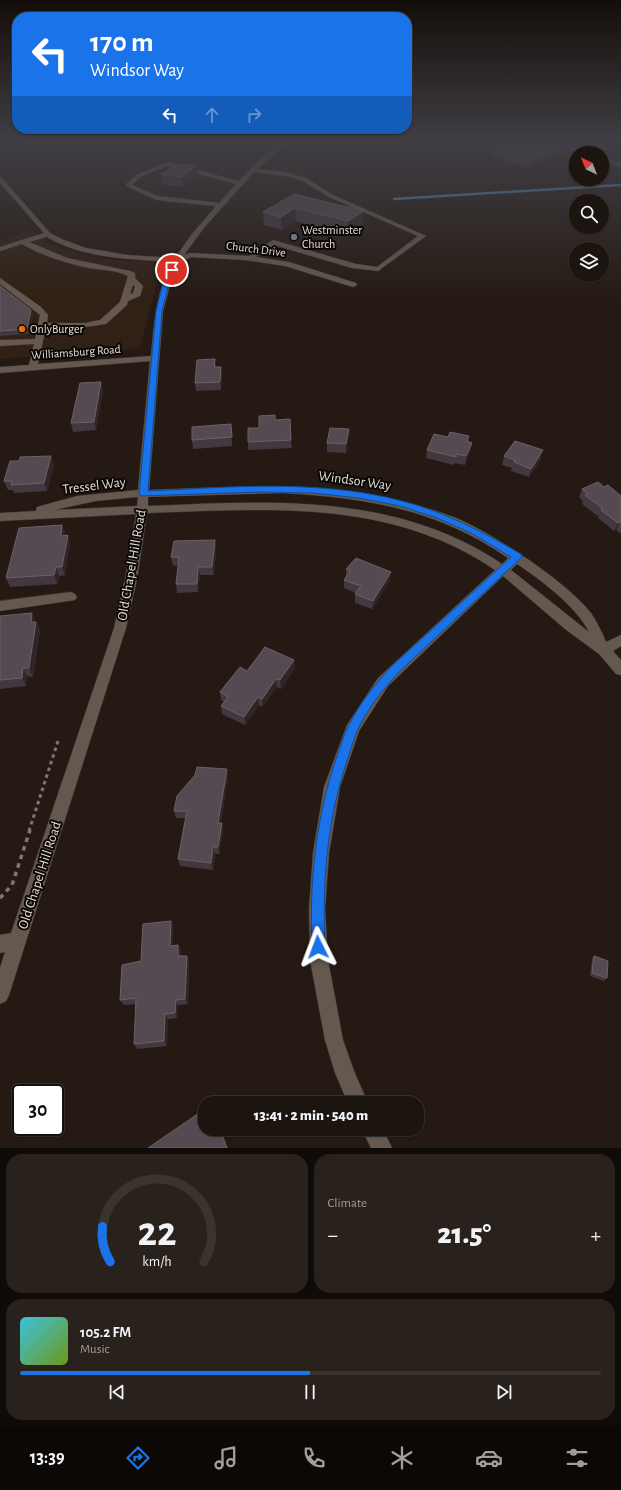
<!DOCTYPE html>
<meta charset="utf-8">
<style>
:root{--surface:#1c140e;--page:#29211c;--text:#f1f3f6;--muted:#a09e9e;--line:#3a332e;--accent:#1a73e8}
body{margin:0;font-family:"Alegreya Sans",sans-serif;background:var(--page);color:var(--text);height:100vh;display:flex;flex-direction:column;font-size:15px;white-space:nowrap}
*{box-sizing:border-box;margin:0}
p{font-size:13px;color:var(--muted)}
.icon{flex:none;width:22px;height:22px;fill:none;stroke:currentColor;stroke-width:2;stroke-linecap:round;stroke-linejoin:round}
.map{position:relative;height:1148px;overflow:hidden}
.details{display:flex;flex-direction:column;gap:6px;padding:6px;background:#0f0b08;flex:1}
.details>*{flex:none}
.banner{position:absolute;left:12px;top:12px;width:400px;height:122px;border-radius:16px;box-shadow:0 1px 3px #0004,0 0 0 1px var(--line);background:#1a73e8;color:#fff;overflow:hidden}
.needle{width:26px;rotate:317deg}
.tools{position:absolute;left:569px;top:146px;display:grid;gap:8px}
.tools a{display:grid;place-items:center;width:40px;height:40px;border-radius:50%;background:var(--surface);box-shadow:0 1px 3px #0004,0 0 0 1px var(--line);font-size:20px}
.speed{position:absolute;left:12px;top:1084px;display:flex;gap:8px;font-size:20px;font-weight:700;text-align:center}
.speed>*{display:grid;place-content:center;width:52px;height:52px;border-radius:50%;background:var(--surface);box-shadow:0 1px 3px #0004,0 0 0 1px var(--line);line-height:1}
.speed .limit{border:2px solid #111;border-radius:6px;background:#fff;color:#111}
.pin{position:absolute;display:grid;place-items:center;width:34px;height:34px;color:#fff;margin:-17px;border:2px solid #fff;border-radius:50%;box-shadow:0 1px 4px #0007}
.me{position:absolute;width:44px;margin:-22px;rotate:357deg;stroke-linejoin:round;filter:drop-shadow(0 0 3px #0008)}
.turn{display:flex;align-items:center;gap:14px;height:84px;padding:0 12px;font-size:18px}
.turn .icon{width:52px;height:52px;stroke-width:2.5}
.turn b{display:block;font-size:28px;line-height:34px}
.lanes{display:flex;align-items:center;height:38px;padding:0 12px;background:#0003;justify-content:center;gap:20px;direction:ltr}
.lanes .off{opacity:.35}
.big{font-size:30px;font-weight:800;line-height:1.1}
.details .tile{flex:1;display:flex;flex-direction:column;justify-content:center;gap:6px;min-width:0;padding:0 14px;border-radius:16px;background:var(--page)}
.details .dial{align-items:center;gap:0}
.dial svg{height:104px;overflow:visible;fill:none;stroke:var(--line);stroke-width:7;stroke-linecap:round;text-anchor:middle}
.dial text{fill:var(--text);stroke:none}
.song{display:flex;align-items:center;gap:12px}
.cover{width:48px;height:48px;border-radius:6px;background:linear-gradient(135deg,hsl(190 70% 55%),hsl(80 70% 35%))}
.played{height:4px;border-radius:2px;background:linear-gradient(90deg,var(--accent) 50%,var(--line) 50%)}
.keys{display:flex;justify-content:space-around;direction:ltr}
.heat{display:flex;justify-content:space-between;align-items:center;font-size:22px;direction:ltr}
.details .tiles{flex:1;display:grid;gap:6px;grid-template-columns:1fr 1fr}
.tile:last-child{grid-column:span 2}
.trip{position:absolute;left:198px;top:1096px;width:226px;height:40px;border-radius:16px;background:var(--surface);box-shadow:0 1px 3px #0004,0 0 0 1px var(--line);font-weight:800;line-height:40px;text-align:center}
.dock{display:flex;height:64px;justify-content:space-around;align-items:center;background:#0b0806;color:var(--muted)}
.dock .icon{width:28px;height:28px}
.dock .on{color:var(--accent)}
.dock b{font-size:18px;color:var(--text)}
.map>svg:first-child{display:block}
.built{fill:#302015}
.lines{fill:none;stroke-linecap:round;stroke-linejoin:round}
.stream{stroke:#5292b9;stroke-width:2.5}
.minor-casing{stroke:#3e3531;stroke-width:1}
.path-far1{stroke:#807670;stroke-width:3;stroke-dasharray:3.5 3.5;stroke-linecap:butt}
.path{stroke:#807670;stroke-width:3.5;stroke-dasharray:4.5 4.5;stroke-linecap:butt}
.minor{fill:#65584f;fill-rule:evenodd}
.wall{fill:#433840}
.shaded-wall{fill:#302527}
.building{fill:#554a51;stroke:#6c6166}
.route{fill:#1a73e8;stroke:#114b97}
.worship-dot{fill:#6b7280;stroke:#0b0704;stroke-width:1.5}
.food-dot{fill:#e8710a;stroke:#0b0704;stroke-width:1.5}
.labels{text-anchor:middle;stroke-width:4;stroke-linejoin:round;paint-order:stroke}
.far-poi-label{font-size:12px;fill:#e6ded9;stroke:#0b0704;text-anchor:start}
.far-street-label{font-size:12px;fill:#e6ded9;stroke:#0b0704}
.street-label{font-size:14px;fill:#e6ded9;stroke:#0b0704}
</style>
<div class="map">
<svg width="621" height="1148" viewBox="0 0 621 1148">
<rect width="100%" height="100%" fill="#251a13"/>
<path class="built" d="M33,230l16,14 25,8 30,7 58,4 -22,85 -140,11v-119z"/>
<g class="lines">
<path class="stream" d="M394,199l227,-14"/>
<g class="minor-casing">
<path id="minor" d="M284,140h7l-34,29 28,3 21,6 27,17 93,41 -48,35 -26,-3 -78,-23 -18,12 33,5 67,21 1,2 -4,2 -68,-21 -40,-6 -54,-3 -11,5 -10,23 -7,26 -14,179c104,-4 208,-10 307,28 26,11 50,27 73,42 21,15 46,33 62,53 6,9 11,19 15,29l15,-7v11l-8,5 8,9v15l-5,-1 -17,-20 -34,-25 -62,-53 -115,110 -29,45 -19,56 -11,66 -4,56 3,51 15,80 11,31 14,32h-20l-13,-30 -10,-33 -15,-80 -1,-51 4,-56 11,-66 23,-62 31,-47 117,-108c-105,-72 -227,-61 -348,-57l-10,66 -11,49 -117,367 -3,6 -6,3v-36l5,-16 -5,1v-18l11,-2 103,-305 11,-49 11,-65 -136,7v-8l36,-2 1,-4 40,-11 61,-6 12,-129 -150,12v-6l29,-2 5,-21 -34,2v-6l35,-1 5,-24 -40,-31v-6l41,29 7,8 -1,8h38l15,-3 20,-18 8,-26c-12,-6 -26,-6 -39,-8 -24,-5 -46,-12 -67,-24l-22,7v-4l44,-14 -44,-50v-6l2,1 48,55 14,7 22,8 41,7 48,3 17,-24 24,-28 -59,-6 -31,-14v-2l12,-10 30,-12 71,19 21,-22zM168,166l68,18 -17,19 -61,-7 -26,-11 10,-9zM254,172l31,4 16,4 28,17 89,39 -41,31 -21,-3 -83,-24 -24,16 -59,-3 -6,2 19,-26zM47,237c37,22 84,22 126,25 -17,29 -19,61 -22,94l-113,8 8,-37h39l21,-3 21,-19 1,-4 12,-5 3,-10 -8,-8v-5l-5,-2 -63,-13 -38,-16zM133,285l2,2 -2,6 -3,1zM283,493c85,5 154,16 225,65l-6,6c-107,-72 -232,-63 -354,-58v-9zM138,497l-1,9 -83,4 42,-9zM517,564c24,16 59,42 72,68l-78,-62z
M541,140h9l38,13h-9z
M602,157l19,6v4l-19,-6z
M71,592l4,2 2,3 -2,3 -75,11v-10z
M362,1129h21l9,19h-21z"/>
</g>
<path class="path-far1" d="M29,831l30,-93"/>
<path class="path" d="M0,898l12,-13 18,-55"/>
<use href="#minor" class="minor"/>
</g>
<path class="wall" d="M0,140h38l-34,6 -4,-4z
M172,140h11l-4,2z
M520,140h101v1l-15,9 -19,-6 -9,4 -8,-3 -1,6 -43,17 -34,-12 1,-6z
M196,166l1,10 -15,11 -20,-3 -1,-10z
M294,194l69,30 -15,11 -52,-14 -14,9 -18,-5 -1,-13z
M0,286l33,28 -4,20 -29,2z
M215,359l1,8 6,8 -1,15 -25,1 -1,-8z
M101,382l2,8 -7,40 -23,2 -2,-9z
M231,424l1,22 -39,3 -1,-9z
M259,428l32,12 1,8 -44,2v-8z
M349,429l-3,24 -19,-1v-9z
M469,436l-1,6 4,1 -2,8 -5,14 -10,-2 -1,2 -28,-7 1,-8 21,-13z
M504,456l37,3 -12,18 -18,-6 1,-3 -10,-3z
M54,464l-7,27 -33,2 -1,-3h-5l-4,-9z
M604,487l17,9v38l-5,-4 -2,1 -16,-13 1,-1 -17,-13 1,-3 -4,-4 3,-8z
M62,525l3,9v1l5,9 -5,31 -6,1 -2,8 -47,3 -4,-9z
M215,540l1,9 -2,26h-14l-2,17 -21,1 -1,-9 2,-19 -5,1 -2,-9z
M346,569l44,11 -18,29 -17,-6v-9l1,-1 -12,-5v-8l2,-3z
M0,616l36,6 4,8 -7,47 -6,-1 -1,10 -26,3z
M294,660l1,8 -14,21 -4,-2 -15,20 -3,-2 -14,20 -23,-11 -1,-8 3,-4 -3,-2 -1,-8 27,-21z
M228,777l-7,46 2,7 -4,24h-4l-2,16 -33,-4 -2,-7 7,-41h-9l-2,-7z
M171,921l2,7 -1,18 6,-1 3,6 -1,5h7l2,6 -1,42 -10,1 -1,13 -9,1 -1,27 -30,3 -3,-5 2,-40 -12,1 -4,-5z
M594,956l13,22 -3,3 -14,-5 2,-17z"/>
<path class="shaded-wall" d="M2,140h36l-34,6z
M583,140h5l-1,4 -9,4 1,-6z
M614,140h7v1l-15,9 2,-7z
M571,145l-2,6 -43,17 1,-6z
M196,166l1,10 -15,11 -1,-10z
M295,208l1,13 -14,9 -1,-13z
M364,211l-1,13 -15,11v-14z
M31,310l2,4 -4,20 -2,-5z
M221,367l1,8 -1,15 -1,-8z
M101,382l2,8 -7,40 -2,-8z
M349,429l-3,24v-9z
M472,443l-2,8 -5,14 1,-9z
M543,450l-2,9 -12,18 2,-8z
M51,456l3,8 -7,27 -3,-8z
M620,522l-4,8 -2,1 4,-8z
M62,525l3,9 -2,10 -2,-8z
M68,535l2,9 -5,31 -3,-8z
M215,540l1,9 -2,26 -2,-8z
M56,567l3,9 -2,8 -3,-9z
M198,567l2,8 -2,17 -1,-8z
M391,572l-1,8 -18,29 1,-8z
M32,613l4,9 -2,9 -3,-9z
M36,622l4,8 -7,47 -4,-9z
M294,660l1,8 -14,21 -1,-9z
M23,668l4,8 -1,10 -4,-8z
M276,679l1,8 -15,20v-8z
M258,697l1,8 -14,20 -1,-8z
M227,769l1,8 -8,53 -2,-7z
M222,823l1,7 -4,24 -1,-7z
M213,847l2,7 -2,16 -2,-7z
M171,921l2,7 -1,24 -2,-6z
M178,945l3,6 -1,11 -2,-6z
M187,956l2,6 -1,42 -3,-5z
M176,1000l2,5 -1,13 -2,-5z
M165,1014l3,5 -1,27 -3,-5z
M220,1129l8,19h-1z"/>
<path class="building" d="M519,140h37l15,5 -44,17 -34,-12z
M575,140h8l-4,2z
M597,140h17l-6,3z
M177,164l19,2 -15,11 -20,-3z
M294,194l70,17 -16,10 -53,-13 -14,9 -18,-5z
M0,286l31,24 -4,19 -27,2z
M215,359l-1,8h7l-1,15 -25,1 2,-23z
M101,382l-7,40 -23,1 9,-40z
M275,415v5l15,-1 1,21 -43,2v-14h11v-12z
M231,424l1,13 -40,3v-13z
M330,428l19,1 -3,15 -19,-1z
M450,432l19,4 -2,5 5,2 -6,13 -10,-2v3l-29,-7 7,-16 14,3z
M515,441l28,9 -12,19 -17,-7 1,-2 -11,-4z
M51,456l-7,27 -33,2 1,-4h-8l6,-20h9l1,-4z
M598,482l6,5 4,-2 13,11v27l-1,-1 -2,1 -17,-13 2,-1 -18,-14 3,-1 -6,-5z
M62,525l-1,11 7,-1 -6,32h-6l-2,8 -48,3 13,-50z
M215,540l-3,27h-14l-1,17h-21l3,-27h-8l3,-16z
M356,558l35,14 -18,29 -18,-7 6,-8 -17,-6 6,-9 -4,-2z
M32,613l-1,9h5l-7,46h-6l-1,10 -22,2v-64z
M265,647l29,13 -14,20 -4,-1 -14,20 -4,-2 -14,20 -23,-11 7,-9 -8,-5 20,-25 7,4z
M197,767l30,2 -9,54h4l-4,24h-5l-2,16 -33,-4 9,-48h-13l3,-15 18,-21z
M171,921l-1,25 8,-1v11h9l-2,43 -9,1 -1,13 -10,1 -1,27 -30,3 2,-46 -16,2 2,-35 19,-4 2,-37z
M594,956l14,5 -1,17 -15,-5z
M205,1109v20h15l7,19h-79z"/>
<linearGradient id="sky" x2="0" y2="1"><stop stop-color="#140e0a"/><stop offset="0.47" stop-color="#403e44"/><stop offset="1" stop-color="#403e44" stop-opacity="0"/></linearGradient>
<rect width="621" height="301" fill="url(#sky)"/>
<path class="route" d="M170,269l5,1 -7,17 -6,24 -14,180c84,-4 171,-12 254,10 43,11 81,31 119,53l1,3 -123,115c-16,17 -31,36 -41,57 -4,9 -7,19 -10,29 -21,60 -26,125 -23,189l-2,5 -5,2 -4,-2 -2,-5c-3,-65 4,-130 25,-191 4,-10 7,-22 12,-31 11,-22 26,-41 43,-59l119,-109 -40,-24 -34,-15 -37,-12 -41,-8 -47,-5 -54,-1 -117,4 -2,-2 17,-183 6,-24z"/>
<circle class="worship-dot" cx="294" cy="237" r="4"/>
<circle class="food-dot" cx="22" cy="329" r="4"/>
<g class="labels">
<g class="far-poi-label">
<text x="302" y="234">Westminster<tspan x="302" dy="14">Church</tspan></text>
<text x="30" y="333">OnlyBurger</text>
</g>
<g class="far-street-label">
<text transform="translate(256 249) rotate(7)" y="4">Church Drive</text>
<text transform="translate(76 352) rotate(-4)" y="4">Williamsburg Road</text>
</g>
<g class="street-label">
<text transform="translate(355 480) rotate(8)" y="5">Windsor Way</text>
<text transform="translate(94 485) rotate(-7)" y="5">Tressel Way</text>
<text transform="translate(131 565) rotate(-80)" y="5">Old Chapel Hill Road</text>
<text transform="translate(39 875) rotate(-72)" y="5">Old Chapel Hill Road</text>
</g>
</g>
</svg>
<div class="tools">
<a><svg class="needle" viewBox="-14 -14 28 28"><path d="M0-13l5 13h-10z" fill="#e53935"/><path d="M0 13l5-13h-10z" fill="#a09e9e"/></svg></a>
<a><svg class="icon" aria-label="search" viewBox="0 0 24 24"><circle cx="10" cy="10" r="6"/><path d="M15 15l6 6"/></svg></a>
<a><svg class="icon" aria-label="layers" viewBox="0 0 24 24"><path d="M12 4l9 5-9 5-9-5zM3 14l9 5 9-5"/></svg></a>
</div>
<div class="speed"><div class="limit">30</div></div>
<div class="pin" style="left:172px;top:270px;background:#d93025"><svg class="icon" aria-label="arrive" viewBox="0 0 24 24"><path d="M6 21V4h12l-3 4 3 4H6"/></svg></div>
<svg class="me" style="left:318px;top:947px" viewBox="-20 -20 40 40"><path d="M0-17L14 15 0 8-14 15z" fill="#1a73e8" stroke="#fff" stroke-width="4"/></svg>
<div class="trip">13:41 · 2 min · 540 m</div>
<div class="banner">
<div class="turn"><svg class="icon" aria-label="left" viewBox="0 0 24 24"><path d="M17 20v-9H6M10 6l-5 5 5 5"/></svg><div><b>170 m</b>Windsor Way</div></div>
<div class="lanes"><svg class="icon" aria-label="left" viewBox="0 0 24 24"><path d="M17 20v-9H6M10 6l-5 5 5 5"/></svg><svg class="icon off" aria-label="ahead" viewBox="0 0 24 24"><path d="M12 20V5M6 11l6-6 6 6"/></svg><svg class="icon off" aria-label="right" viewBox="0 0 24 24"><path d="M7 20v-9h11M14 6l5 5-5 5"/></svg></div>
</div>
</div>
<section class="details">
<div class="tiles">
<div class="tile dial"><svg viewBox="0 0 100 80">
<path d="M14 69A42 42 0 1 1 86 69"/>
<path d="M14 69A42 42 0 0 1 8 42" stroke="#1a73e8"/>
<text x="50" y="56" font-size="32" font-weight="700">22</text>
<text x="50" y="72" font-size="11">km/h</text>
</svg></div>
<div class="tile"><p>Climate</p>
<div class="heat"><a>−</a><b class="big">21.5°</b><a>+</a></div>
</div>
<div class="tile">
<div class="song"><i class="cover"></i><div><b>105.2 FM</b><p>Music</p></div></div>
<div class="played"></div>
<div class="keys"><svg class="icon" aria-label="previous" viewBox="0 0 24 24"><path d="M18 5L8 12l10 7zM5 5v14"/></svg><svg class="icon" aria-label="pause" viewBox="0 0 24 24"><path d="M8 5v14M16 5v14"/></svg><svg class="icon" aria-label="next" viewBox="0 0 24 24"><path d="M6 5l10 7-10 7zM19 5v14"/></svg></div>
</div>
</div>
</section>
<nav class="dock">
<b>13:39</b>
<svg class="icon on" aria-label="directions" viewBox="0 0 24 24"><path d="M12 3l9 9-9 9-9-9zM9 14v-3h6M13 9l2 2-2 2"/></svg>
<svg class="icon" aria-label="music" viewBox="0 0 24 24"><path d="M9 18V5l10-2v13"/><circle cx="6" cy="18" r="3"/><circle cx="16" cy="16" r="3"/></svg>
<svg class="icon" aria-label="phone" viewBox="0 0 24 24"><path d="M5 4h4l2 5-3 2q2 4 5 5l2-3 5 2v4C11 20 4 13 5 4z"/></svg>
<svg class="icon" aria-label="climate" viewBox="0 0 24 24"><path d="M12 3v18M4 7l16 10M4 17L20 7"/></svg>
<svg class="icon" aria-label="car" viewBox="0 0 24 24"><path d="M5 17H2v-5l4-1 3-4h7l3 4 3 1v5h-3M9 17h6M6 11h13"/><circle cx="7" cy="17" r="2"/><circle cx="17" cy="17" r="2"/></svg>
<svg class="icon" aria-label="filters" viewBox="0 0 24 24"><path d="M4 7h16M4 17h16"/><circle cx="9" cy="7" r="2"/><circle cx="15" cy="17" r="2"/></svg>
</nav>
